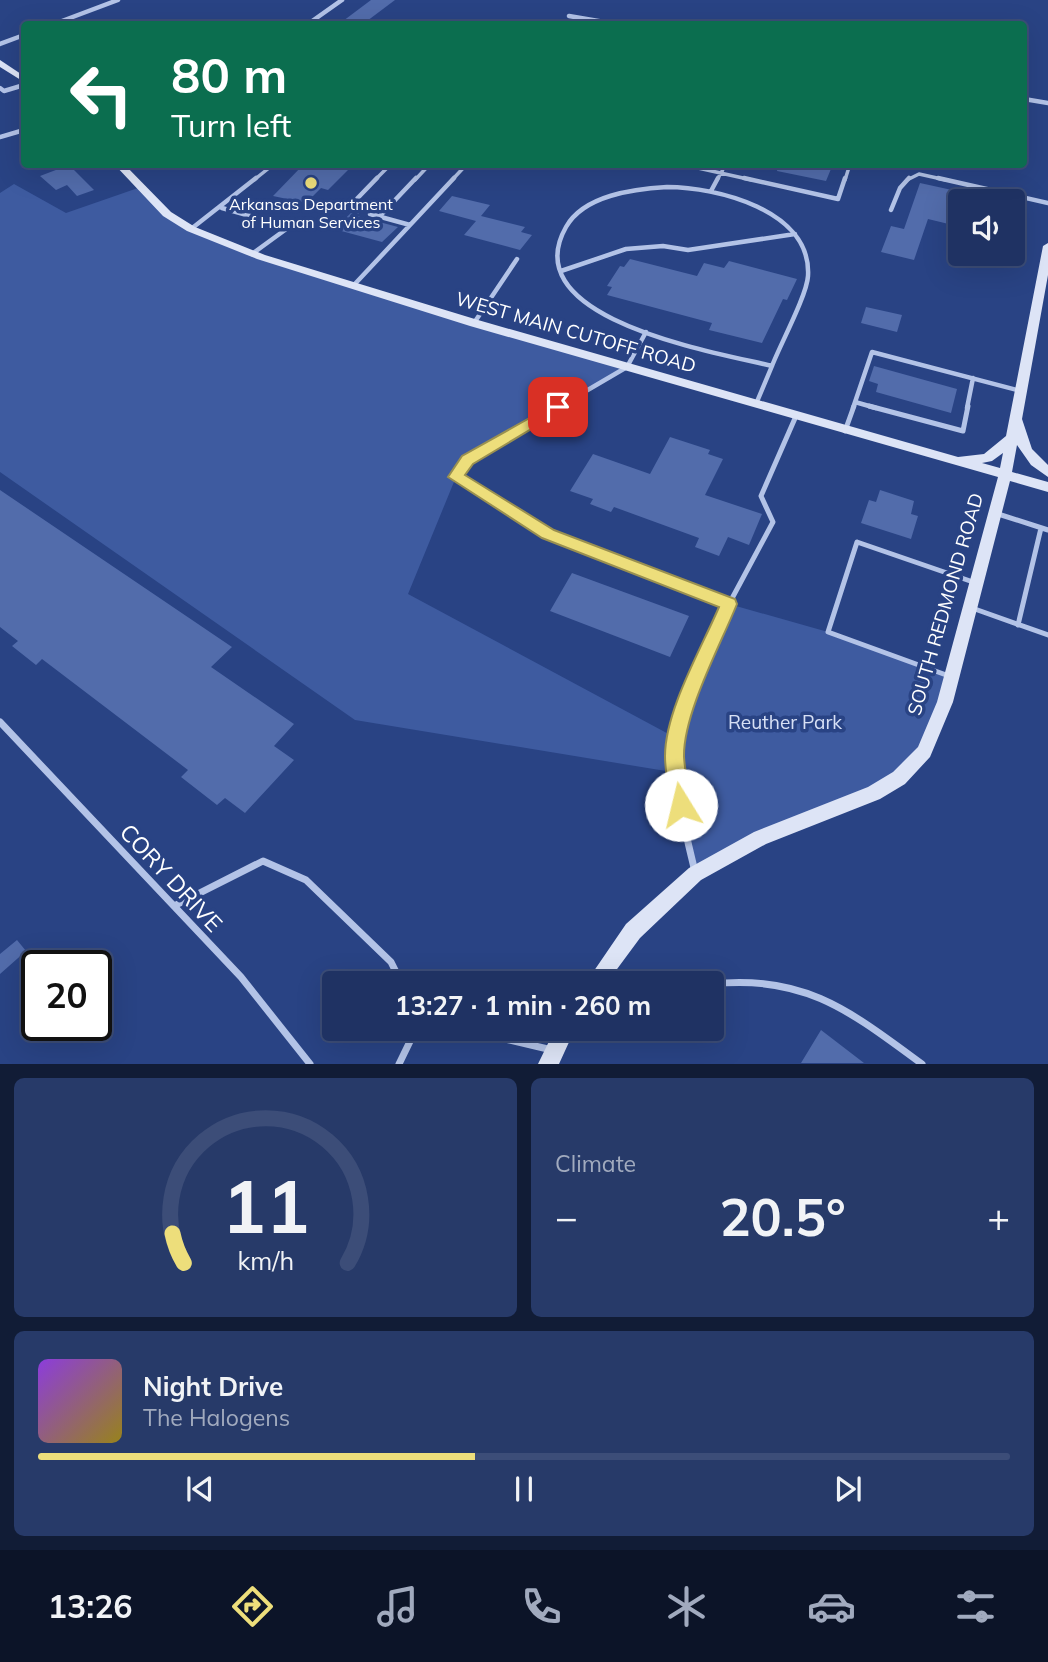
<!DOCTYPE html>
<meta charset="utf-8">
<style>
:root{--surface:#1f3263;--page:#273a69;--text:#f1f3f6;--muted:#a1aabe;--line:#3c4d78;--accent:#edde7b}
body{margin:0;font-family:Mulish,sans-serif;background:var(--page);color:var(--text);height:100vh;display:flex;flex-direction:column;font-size:26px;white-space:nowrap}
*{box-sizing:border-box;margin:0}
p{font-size:23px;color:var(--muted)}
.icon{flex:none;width:38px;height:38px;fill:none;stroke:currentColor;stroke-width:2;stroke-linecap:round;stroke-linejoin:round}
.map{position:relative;height:1064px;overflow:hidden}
.drawer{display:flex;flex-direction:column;gap:14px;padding:14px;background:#111c36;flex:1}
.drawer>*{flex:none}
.hud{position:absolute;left:21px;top:21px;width:1006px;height:147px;border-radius:7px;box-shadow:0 7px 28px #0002,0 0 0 2px var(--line);background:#0b6e4f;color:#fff;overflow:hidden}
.controls{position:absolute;left:948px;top:189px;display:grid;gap:14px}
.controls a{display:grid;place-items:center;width:77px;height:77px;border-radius:7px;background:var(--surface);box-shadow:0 7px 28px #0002,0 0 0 2px var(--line);font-size:35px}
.speed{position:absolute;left:21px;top:950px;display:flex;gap:14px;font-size:35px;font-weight:700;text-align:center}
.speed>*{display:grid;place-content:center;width:91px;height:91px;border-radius:50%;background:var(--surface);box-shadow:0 7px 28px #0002,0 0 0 2px var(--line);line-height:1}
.speed .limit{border:4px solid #111;border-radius:10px;background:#fff;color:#111}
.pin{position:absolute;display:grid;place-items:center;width:60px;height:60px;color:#fff;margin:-30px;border-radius:14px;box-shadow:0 4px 10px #0006}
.me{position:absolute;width:77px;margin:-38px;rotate:351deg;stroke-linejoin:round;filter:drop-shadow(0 0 5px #0008)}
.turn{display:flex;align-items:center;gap:24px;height:147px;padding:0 35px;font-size:32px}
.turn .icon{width:91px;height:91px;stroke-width:2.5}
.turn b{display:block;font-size:49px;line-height:60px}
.big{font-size:52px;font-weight:700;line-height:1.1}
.drawer .card{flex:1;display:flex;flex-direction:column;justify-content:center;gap:10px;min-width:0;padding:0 24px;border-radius:10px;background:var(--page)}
.drawer .dial{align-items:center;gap:0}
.dial svg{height:182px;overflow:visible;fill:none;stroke:var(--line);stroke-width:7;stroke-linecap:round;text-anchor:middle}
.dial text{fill:var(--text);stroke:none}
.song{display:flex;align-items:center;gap:21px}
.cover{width:84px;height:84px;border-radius:10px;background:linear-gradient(135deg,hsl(270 70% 55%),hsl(50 70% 35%))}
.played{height:7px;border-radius:4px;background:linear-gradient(90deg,var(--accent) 45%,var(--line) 45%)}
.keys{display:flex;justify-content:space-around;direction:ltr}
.heat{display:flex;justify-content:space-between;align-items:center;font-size:38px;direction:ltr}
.drawer .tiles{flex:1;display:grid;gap:14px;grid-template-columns:1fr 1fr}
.card:last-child{grid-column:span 2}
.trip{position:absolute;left:322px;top:971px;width:402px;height:70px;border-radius:7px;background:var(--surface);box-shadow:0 7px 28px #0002,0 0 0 2px var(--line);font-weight:700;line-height:70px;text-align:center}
.tab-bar{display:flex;height:112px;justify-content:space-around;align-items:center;background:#0c1428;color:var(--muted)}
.tab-bar .icon{width:49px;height:49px}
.tab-bar .selected{color:var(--accent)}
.tab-bar b{font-size:32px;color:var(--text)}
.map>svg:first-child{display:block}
.green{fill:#3e5ba0}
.building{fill:#526cab}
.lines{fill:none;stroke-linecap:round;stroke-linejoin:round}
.lane-far3{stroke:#b3c3e7;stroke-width:3.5}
.lane-far2{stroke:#b3c3e7;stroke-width:4.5}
.lane-far1{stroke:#b3c3e7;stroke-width:5}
.lane{stroke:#b3c3e7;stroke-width:7}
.street{stroke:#b3c3e7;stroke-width:4.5}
.secondary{fill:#dde4f6;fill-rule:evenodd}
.route{fill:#edde7b;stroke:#9a9050;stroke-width:2}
.poi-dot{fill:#edde7b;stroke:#294384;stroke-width:2.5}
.labels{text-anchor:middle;stroke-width:7;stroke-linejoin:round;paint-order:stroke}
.far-poi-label{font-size:16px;fill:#fff;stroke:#294384}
.street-label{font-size:19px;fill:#fff;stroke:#294384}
.park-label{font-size:19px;fill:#d7e0f5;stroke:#294384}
.near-street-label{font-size:23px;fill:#fff;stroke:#294384}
</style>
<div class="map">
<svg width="1048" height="1064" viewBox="0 0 1048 1064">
<rect width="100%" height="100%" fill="#294384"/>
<path class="green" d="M14,184l52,29 72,-25 19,19 75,39 395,121 -160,93 -11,17 -48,117 268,144 53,-134 99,28 124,45 -28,75 -25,26 -204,96 -17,-101 -323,-53 -355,-248v-279z"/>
<path class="building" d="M371,0h24l-32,24h-24z
M304,164h44l-5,5 5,1 -20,20 -7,-2 -15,15 -33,-7z
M778,164h55l-7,17 -49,-10z
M69,165l25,25 -17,6 -10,-11 -11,5 -16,-14z
M920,183l41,9v35l-33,-8 -14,41 -33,-8 10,-26 13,3z
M452,196l38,9 -9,11 44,11 -4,5 11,3 -12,15 -56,-15 12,-14 -37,-10z
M351,213l6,3 41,11 -16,15 -48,-13z
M630,259l67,17 7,-13 20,5 5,-7 68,18 -10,21 -4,-1 -21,44 -53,-13 3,-7 -105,-28 5,-8 -5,-1 13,-20 4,1z
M866,307l36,8 -5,17 -36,-9z
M874,366l83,23 -6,24 -75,-21 2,-8 -9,-3z
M670,437l40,13 -2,4 15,5 -18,36 57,19 -13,31 -21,-8 -9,19 -24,-9 4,-9 -85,-31 -3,5 -21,-8 3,-5 -23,-8 23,-37 57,20z
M0,490l232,157 -21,20 83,57 -20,22 20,14 -49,53 -20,-15 -8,7 -36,-28 7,-7 -146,-111 -6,6 -24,-19 6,-5 -18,-14z
M880,490l34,11 -3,13 7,2 -7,23 -50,-16 8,-23 7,2z
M572,573l117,43 -19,41 -120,-46z
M17,940l9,11 -26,23v-20z
M821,1030l43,33h-63z"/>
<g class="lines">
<path class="lane-far3" d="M680,164l72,16
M254,180l20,-16
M375,180l16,-16
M415,180l15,-16
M452,180l15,-16
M717,180l9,-16
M845,180l5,-16
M907,180l12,-6 27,6"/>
<path class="lane-far2" d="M744,178l94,21 7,-21
M938,178l110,25
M667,187c49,0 145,23 141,89 -1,19 -28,69 -36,90 -52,-13 -259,-46 -206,-139 18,-32 68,-38 101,-40z
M711,191l7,-13
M222,208l67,19 -37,27
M891,210l9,-22 9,-10
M358,211l-9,-4 28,-29
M370,214l40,11
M379,217l37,-39
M191,229l65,-51
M561,271l65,-22 37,-3 25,4 107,-16
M353,286l101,-108
M474,323l43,-64
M855,402l21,6
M756,404l16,-38
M557,408l70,-41 19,-35
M853,408l19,-56 149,39
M967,408l6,-30"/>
<path class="lane-far1" d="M560,406l-93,54 -11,17 92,57 181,70 44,-82 -12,-26 35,-80
M869,406l94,25 5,-25
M845,431l9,-25
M995,513l53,17
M972,608l76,27
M1018,625l23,-97
M949,676l-121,-44 29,-90 119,41
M688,697l41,-93"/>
<path class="lane" d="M689,695c-24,64 -9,113 6,177
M0,722l241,255 69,87
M174,906l89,-45 43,19 85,82 11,22
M604,975l17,9
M712,984c93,-10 139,28 210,80
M463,1029l89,21
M399,1064l17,-35"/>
<path class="street" d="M569,16l47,8
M54,24l64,-24
M308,24l34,-24
M0,44l24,-9
M0,88l4,3 20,-6
M1024,99l24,4
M0,137l24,-7"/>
<path class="secondary" d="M0,60l24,16v6l-24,-15z
M114,164h10l47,48 24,15 70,28 213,65 480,137 26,-3 22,-18 37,-190 5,-3v32l-26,144 10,30 16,16v12l-17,-12 -14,-20 -5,27 36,10v10l-38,-11 -57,221 -23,55 -25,27 -25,15 -114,45 -65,36 -61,58 -34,46h-21l41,-60 63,-56 65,-36 114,-45 25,-15 25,-25 19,-45 61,-225 -528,-151 -213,-67 -70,-28 -24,-15zM1003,453l-3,15 -18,-5 10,-2z
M555,1029h20l-16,35h-21z"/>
</g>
<path class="route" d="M558,402l5,1v7l-90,54 -8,11 89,55 181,69 2,5c-16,40 -54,110 -53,153 1,16 5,32 7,48l-3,7 -7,2 -7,-2 -3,-7c-2,-16 -6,-33 -6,-49 0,-45 36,-107 54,-149l-177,-69 -94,-61 14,-21z"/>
<circle class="poi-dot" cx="311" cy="183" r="7"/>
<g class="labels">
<g class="far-poi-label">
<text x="311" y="210">Arkansas Department<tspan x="311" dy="18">of Human Services</tspan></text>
</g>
<g class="street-label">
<text transform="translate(576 332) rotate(16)" y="7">WEST MAIN CUTOFF ROAD</text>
<text transform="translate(945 604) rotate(-74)" y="7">SOUTH REDMOND ROAD</text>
</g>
<g class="park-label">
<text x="785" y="729">Reuther Park</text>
</g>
<g class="near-street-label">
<text transform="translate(171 878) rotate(47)" y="8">CORY DRIVE</text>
</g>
</g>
</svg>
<div class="controls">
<a><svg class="icon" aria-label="sound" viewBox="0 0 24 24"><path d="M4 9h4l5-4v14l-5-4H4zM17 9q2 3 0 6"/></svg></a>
</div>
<div class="speed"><div class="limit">20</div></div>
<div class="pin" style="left:558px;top:407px;background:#d93025"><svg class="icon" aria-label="arrive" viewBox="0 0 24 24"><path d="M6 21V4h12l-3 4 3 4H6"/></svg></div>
<svg class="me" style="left:681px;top:805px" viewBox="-20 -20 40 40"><circle r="19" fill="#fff"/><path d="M0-13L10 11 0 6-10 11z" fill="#edde7b"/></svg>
<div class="trip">13:27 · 1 min · 260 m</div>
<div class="hud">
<div class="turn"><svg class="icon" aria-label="left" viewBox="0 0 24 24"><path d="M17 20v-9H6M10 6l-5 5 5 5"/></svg><div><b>80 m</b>Turn left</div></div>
</div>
</div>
<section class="drawer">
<div class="tiles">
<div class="card dial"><svg viewBox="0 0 100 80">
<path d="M14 69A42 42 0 1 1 86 69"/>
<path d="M14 69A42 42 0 0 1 9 56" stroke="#edde7b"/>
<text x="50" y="56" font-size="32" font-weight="700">11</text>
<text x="50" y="72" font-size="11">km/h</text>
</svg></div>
<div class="card"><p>Climate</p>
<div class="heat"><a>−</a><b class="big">20.5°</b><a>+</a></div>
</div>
<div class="card">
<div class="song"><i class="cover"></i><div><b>Night Drive</b><p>The Halogens</p></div></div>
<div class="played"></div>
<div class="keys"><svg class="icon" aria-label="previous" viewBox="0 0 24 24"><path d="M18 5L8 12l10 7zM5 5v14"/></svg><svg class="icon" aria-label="pause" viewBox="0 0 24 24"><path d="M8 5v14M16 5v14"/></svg><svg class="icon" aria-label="next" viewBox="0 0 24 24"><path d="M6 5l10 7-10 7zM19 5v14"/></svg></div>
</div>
</div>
</section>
<nav class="tab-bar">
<b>13:26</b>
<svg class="icon selected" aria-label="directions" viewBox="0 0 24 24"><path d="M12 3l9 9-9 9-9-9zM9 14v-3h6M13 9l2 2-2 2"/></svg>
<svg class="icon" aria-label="music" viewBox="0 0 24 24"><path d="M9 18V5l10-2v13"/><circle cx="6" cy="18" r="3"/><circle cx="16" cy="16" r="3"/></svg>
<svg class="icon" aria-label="phone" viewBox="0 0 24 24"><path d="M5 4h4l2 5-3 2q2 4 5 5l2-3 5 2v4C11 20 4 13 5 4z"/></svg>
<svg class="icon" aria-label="climate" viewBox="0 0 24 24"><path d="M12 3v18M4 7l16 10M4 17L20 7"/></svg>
<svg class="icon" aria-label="car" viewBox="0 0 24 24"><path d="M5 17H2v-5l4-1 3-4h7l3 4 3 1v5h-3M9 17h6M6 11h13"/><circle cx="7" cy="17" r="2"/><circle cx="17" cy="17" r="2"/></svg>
<svg class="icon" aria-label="filters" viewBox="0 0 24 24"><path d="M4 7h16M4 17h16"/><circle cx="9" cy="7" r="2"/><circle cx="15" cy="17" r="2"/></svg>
</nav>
